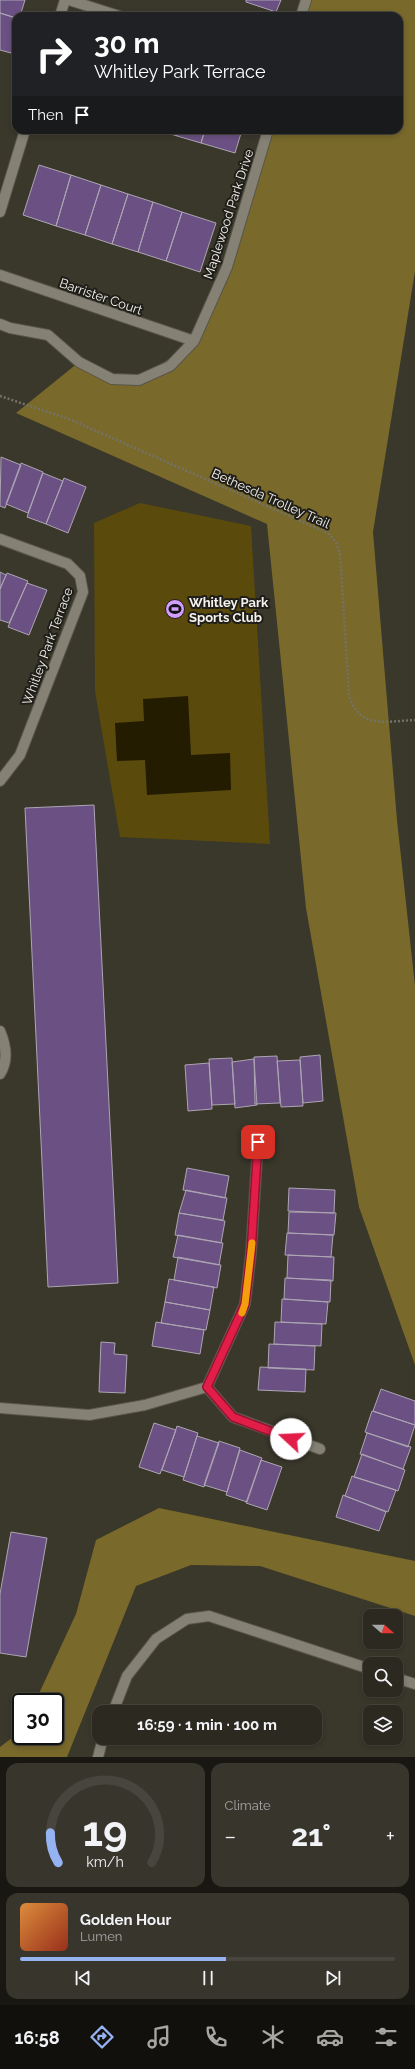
<!DOCTYPE html>
<meta charset="utf-8">
<style>
:root{--surface:#2c2920;--page:#38352d;--text:#f1f3f6;--muted:#a6a6a5;--line:#48453e;--accent:#95b2f1}
body{margin:0;font-family:Raleway,sans-serif;background:var(--page);color:var(--text);height:100vh;display:flex;flex-direction:column;font-size:15px;white-space:nowrap}
*{box-sizing:border-box;margin:0}
p{font-size:13px;color:var(--muted)}
.icon{flex:none;width:22px;height:22px;fill:none;stroke:currentColor;stroke-width:2;stroke-linecap:round;stroke-linejoin:round}
.map{position:relative;height:1757px;overflow:hidden}
.panel{display:flex;flex-direction:column;gap:6px;padding:6px;background:#181712;flex:1}
.panel>*{flex:none}
.banner{position:absolute;left:12px;top:12px;width:391px;height:122px;border-radius:12px;box-shadow:0 2px 6px #0003,0 0 0 1px var(--line);background:#202124;color:#fff;overflow:hidden}
.needle{width:26px;rotate:110deg}
.tools{position:absolute;left:363px;top:1609px;display:grid;gap:8px}
.tools a{display:grid;place-items:center;width:40px;height:40px;border-radius:8px;background:var(--surface);box-shadow:0 2px 6px #0003,0 0 0 1px var(--line);font-size:20px}
.speed{position:absolute;left:12px;top:1693px;display:flex;gap:8px;font-size:20px;font-weight:700;text-align:center}
.speed>*{display:grid;place-content:center;width:52px;height:52px;border-radius:50%;background:var(--surface);box-shadow:0 2px 6px #0003,0 0 0 1px var(--line);line-height:1}
.speed .limit{border:2px solid #111;border-radius:6px;background:#fff;color:#111}
.pin{position:absolute;display:grid;place-items:center;width:34px;height:34px;color:#fff;margin:-17px;border-radius:8px;box-shadow:0 2px 6px #0006}
.me{position:absolute;width:44px;margin:-22px;rotate:290deg;stroke-linejoin:round;filter:drop-shadow(0 0 3px #0008)}
.turn{display:flex;align-items:center;gap:14px;height:84px;padding:0 16px;font-size:18px}
.turn .icon{width:52px;height:52px;stroke-width:2.5}
.turn b{display:block;font-size:28px;line-height:34px}
.then{display:flex;align-items:center;height:38px;padding:0 16px;background:#0003;gap:8px;font-size:15px}
.big{font-size:30px;font-weight:700;line-height:1.1}
.panel .widget{flex:1;display:flex;flex-direction:column;justify-content:center;gap:6px;min-width:0;padding:0 14px;border-radius:12px;background:var(--page)}
.panel .dial{align-items:center;gap:0}
.dial svg{height:104px;overflow:visible;fill:none;stroke:var(--line);stroke-width:7;stroke-linecap:round;text-anchor:middle}
.dial text{fill:var(--text);stroke:none}
.song{display:flex;align-items:center;gap:12px}
.cover{width:48px;height:48px;border-radius:6px;background:linear-gradient(135deg,hsl(30 70% 55%),hsl(10 70% 35%))}
.played{height:4px;border-radius:2px;background:linear-gradient(90deg,var(--accent) 55%,var(--line) 55%)}
.keys{display:flex;justify-content:space-around;direction:ltr}
.heat{display:flex;justify-content:space-between;align-items:center;font-size:22px;direction:ltr}
.panel .tiles{flex:1;display:grid;gap:6px;grid-template-columns:1fr 1fr}
.widget:last-child{grid-column:span 2}
.trip{position:absolute;left:92px;top:1705px;width:230px;height:40px;border-radius:12px;background:var(--surface);box-shadow:0 2px 6px #0003,0 0 0 1px var(--line);font-weight:700;line-height:40px;text-align:center}
.dock{display:flex;height:64px;justify-content:space-around;align-items:center;background:#12100d;color:var(--muted)}
.dock .icon{width:28px;height:28px}
.dock .active{color:var(--accent)}
.dock b{font-size:18px;color:var(--text)}
.map>svg:first-child{display:block}
.green{fill:#5a4b0d}
.forest{fill:#79692b}
.water{fill:#241c00}
.building{fill:#6b5183;stroke:#aca5b2}
.lines{fill:none;stroke-linecap:round;stroke-linejoin:round}
.lane-casing{stroke:#58554b;stroke-width:12}
.street-casing{stroke:#58554b;stroke-width:12}
.path{stroke:#757268;stroke-width:2.5;stroke-dasharray:2 2;stroke-linecap:butt}
.lane{stroke:#858275;stroke-width:10}
.street{stroke:#858275;stroke-width:10}
.route-casing{stroke:#92132f;stroke-width:10}
.route{stroke:#e11d48;stroke-width:7}
.slow{stroke:#f59e0b;stroke-width:7}
.labels{text-anchor:middle;stroke-width:4;stroke-linejoin:round;paint-order:stroke}
.street-label{font-size:13px;fill:#f5f3ec;stroke:#1f1e19}
.poi-label{font-size:13px;font-weight:bold;fill:#f5f3ec;stroke:#1f1e19;text-anchor:start}
</style>
<div class="map">
<svg width="415" height="1757" viewBox="0 0 415 1757">
<rect width="100%" height="100%" fill="#3a372b"/>
<path class="green" d="M140,503l111,23 19,318 -150,-7 -25,-146 -1,-168z"/>
<path class="forest" d="M306,0h109v271l-42,261 24,288 18,166v379l-56,-158 -53,-299 -39,-384 -251,-111 63,-51 33,17 27,1 55,-39 33,-74 41,-137h131v-114h-98z
M159,1508l256,53v55l-155,-50 -69,-1 -55,21 -69,171h-67v-10l21,-16v5h34v-34h-20l41,-88 20,-74z"/>
<path class="water" d="M188,696l3,59 39,-2 1,37 -84,5 -2,-35 -28,1 -2,-38 29,-2 -1,-22z"/>
<path class="building" d="M0,0h25l-5,16h-4v2l-16,-5z
M246,0h35l-5,12 -30,-10z
M0,13l16,5v18l-5,17 -11,-3z
M158,130h20l-1,6z
M178,130h27l-4,13 -24,-7z
M205,130h37l-7,23 -34,-10z
M39,165l32,10 -15,51 -33,-11z
M71,175l30,10 -16,50 -29,-9z
M101,185l27,9 -16,50 -27,-9z
M128,194l25,8 -15,50 -26,-8z
M153,202l29,10 -16,49 -28,-9z
M182,212l34,11 -16,49 -34,-11z
M1,457l20,8 -16,43 -5,-2z
M21,463l22,9 -15,41 -22,-9z
M43,473l20,8 -17,43 -19,-7z
M64,478l22,9 -18,46 -22,-9z
M0,572l6,3 -6,14z
M7,573l21,8 -19,42 -9,-3v-31z
M27,583l20,7 -18,45 -21,-8z
M94,805l24,478 -70,4 -23,-479z
M320,1055l3,46 -20,2 -3,-46z
M277,1056l3,47 -25,1 -1,-47z
M232,1058l3,46 -23,1 -3,-46z
M254,1059l3,46 -22,3 -3,-46z
M300,1060l3,46 -22,1 -4,-46z
M209,1063l3,46 -24,2 -3,-46z
M187,1168l42,8 -4,22 -42,-8z
M289,1188l46,2 -1,23 -46,-2z
M186,1190l41,8 -4,22 -44,-7z
M289,1212l47,1 -2,22 -46,-2z
M179,1213l46,8 -4,22 -46,-8z
M287,1233l46,2 -2,22 -46,-2z
M178,1235l45,8 -4,22 -46,-8z
M288,1255l46,2 -1,24 -46,-3z
M178,1257l43,8 -4,23 -43,-8z
M285,1278l46,2 -1,22 -46,-3z
M169,1279l45,8 -4,23 -45,-8z
M282,1299l46,3 -2,22 -45,-2z
M165,1302l45,8 -4,20 -45,-7z
M156,1322l48,8 -4,24 -48,-8z
M275,1322l47,2 -1,22 -47,-2z
M101,1342l14,1 -1,11 13,1 -2,38 -26,-1z
M269,1344l46,2 -1,24 -46,-2z
M260,1367l46,2 -1,23 -47,-2z
M381,1389l34,12v24l-42,-14z
M372,1411l43,14 -7,22 -43,-15z
M154,1423l22,7 -16,44 -21,-7z
M177,1426l21,7 -14,44 -22,-7z
M367,1433l44,14 -8,22 -43,-15z
M197,1436l22,7 -15,44 -21,-7z
M219,1441l21,7 -13,44 -23,-7z
M240,1450l22,8 -15,44 -21,-7z
M362,1454l43,16 -7,21 -44,-14z
M261,1460l21,7 -15,43 -21,-7z
M352,1476l44,14 -8,22 -43,-16z
M343,1495l43,17 -7,19 -43,-14z
M11,1532l36,6 -21,119 -26,-4v-59z"/>
<g class="lines">
<g class="lane-casing">
<path id="lane" d="M0,1031c6,14 9,29 0,43
M396,1678l19,6
M113,1712l14,-36 29,-37 31,-20 22,-3 161,53
M98,1757l5,-19"/>
</g>
<g class="street-casing">
<path id="street" d="M69,0l50,16
M60,16l5,-16
M301,16l5,-16
M0,212l25,-82
M0,275l194,66
M0,324l10,4 38,7 31,27 33,17 27,1 31,-14 24,-25 33,-74 41,-137
M0,539l68,25 12,12 3,16 -63,163 -20,26
M258,1143l-7,110 -6,51 -38,83 26,30 87,32
M0,1408l89,7 56,-10 62,-18"/>
</g>
<path class="path" d="M0,396l69,23 259,114 8,9 4,11 9,142c10,35 37,26 66,25"/>
<use href="#lane" class="lane"/>
<use href="#street" class="street"/>
</g>
<g class="lines">
<g class="route-casing">
<path id="route" d="M258,1142l-7,111 -6,51 -38,83 26,30 58,22"/>
</g>
<use href="#route" class="route"/>
<path class="slow" d="M242,1313l3,-9 7,-61"/>
</g>
<defs>
<g id="stadium-disc" transform="scale(1)"><circle r="9.5" fill="#d19dfe" stroke="#1f1e19"/><path d="M0-5a6.5 5 0 1 0 0 10a6.5 5 0 1 0 0-10ZM-3.5-1.8h7v3.6h-7Z" fill="#111"/></g>
</defs>
<g fill-rule="evenodd">
<use href="#stadium-disc" x="175" y="609"/>
</g>
<g class="labels">
<g class="street-label">
<text transform="translate(228 214) rotate(-72)" y="5">Maplewood Park Drive</text>
<text transform="translate(101 296) rotate(19)" y="5">Barrister Court</text>
<text transform="translate(271 498) rotate(24)" y="5">Bethesda Trolley Trail</text>
<text transform="translate(47 646) rotate(-70)" y="5">Whitley Park Terrace</text>
</g>
<g class="poi-label">
<text x="189" y="607">Whitley Park<tspan x="189" dy="15">Sports Club</tspan></text>
</g>
</g>
</svg>
<div class="tools">
<a><svg class="needle" viewBox="-14 -14 28 28"><path d="M0-13l5 13h-10z" fill="#e53935"/><path d="M0 13l5-13h-10z" fill="#a6a6a5"/></svg></a>
<a><svg class="icon" aria-label="search" viewBox="0 0 24 24"><circle cx="10" cy="10" r="6"/><path d="M15 15l6 6"/></svg></a>
<a><svg class="icon" aria-label="layers" viewBox="0 0 24 24"><path d="M12 4l9 5-9 5-9-5zM3 14l9 5 9-5"/></svg></a>
</div>
<div class="speed"><div class="limit">30</div></div>
<div class="pin" style="left:258px;top:1142px;background:#d93025"><svg class="icon" aria-label="arrive" viewBox="0 0 24 24"><path d="M6 21V4h12l-3 4 3 4H6"/></svg></div>
<svg class="me" style="left:291px;top:1439px" viewBox="-20 -20 40 40"><circle r="19" fill="#fff"/><path d="M0-13L10 11 0 6-10 11z" fill="#e11d48"/></svg>
<div class="trip">16:59 · 1 min · 100 m</div>
<div class="banner">
<div class="turn"><svg class="icon" aria-label="right" viewBox="0 0 24 24"><path d="M7 20v-9h11M14 6l5 5-5 5"/></svg><div><b>30 m</b>Whitley Park Terrace</div></div>
<div class="then">Then<svg class="icon" aria-label="arrive" viewBox="0 0 24 24"><path d="M6 21V4h12l-3 4 3 4H6"/></svg></div>
</div>
</div>
<section class="panel">
<div class="tiles">
<div class="widget dial"><svg viewBox="0 0 100 80">
<path d="M14 69A42 42 0 1 1 86 69"/>
<path d="M14 69A42 42 0 0 1 8 46" stroke="#95b2f1"/>
<text x="50" y="56" font-size="32" font-weight="700">19</text>
<text x="50" y="72" font-size="11">km/h</text>
</svg></div>
<div class="widget"><p>Climate</p>
<div class="heat"><a>−</a><b class="big">21°</b><a>+</a></div>
</div>
<div class="widget">
<div class="song"><i class="cover"></i><div><b>Golden Hour</b><p>Lumen</p></div></div>
<div class="played"></div>
<div class="keys"><svg class="icon" aria-label="previous" viewBox="0 0 24 24"><path d="M18 5L8 12l10 7zM5 5v14"/></svg><svg class="icon" aria-label="pause" viewBox="0 0 24 24"><path d="M8 5v14M16 5v14"/></svg><svg class="icon" aria-label="next" viewBox="0 0 24 24"><path d="M6 5l10 7-10 7zM19 5v14"/></svg></div>
</div>
</div>
</section>
<nav class="dock">
<b>16:58</b>
<svg class="icon active" aria-label="directions" viewBox="0 0 24 24"><path d="M12 3l9 9-9 9-9-9zM9 14v-3h6M13 9l2 2-2 2"/></svg>
<svg class="icon" aria-label="music" viewBox="0 0 24 24"><path d="M9 18V5l10-2v13"/><circle cx="6" cy="18" r="3"/><circle cx="16" cy="16" r="3"/></svg>
<svg class="icon" aria-label="phone" viewBox="0 0 24 24"><path d="M5 4h4l2 5-3 2q2 4 5 5l2-3 5 2v4C11 20 4 13 5 4z"/></svg>
<svg class="icon" aria-label="climate" viewBox="0 0 24 24"><path d="M12 3v18M4 7l16 10M4 17L20 7"/></svg>
<svg class="icon" aria-label="car" viewBox="0 0 24 24"><path d="M5 17H2v-5l4-1 3-4h7l3 4 3 1v5h-3M9 17h6M6 11h13"/><circle cx="7" cy="17" r="2"/><circle cx="17" cy="17" r="2"/></svg>
<svg class="icon" aria-label="filters" viewBox="0 0 24 24"><path d="M4 7h16M4 17h16"/><circle cx="9" cy="7" r="2"/><circle cx="15" cy="17" r="2"/></svg>
</nav>
